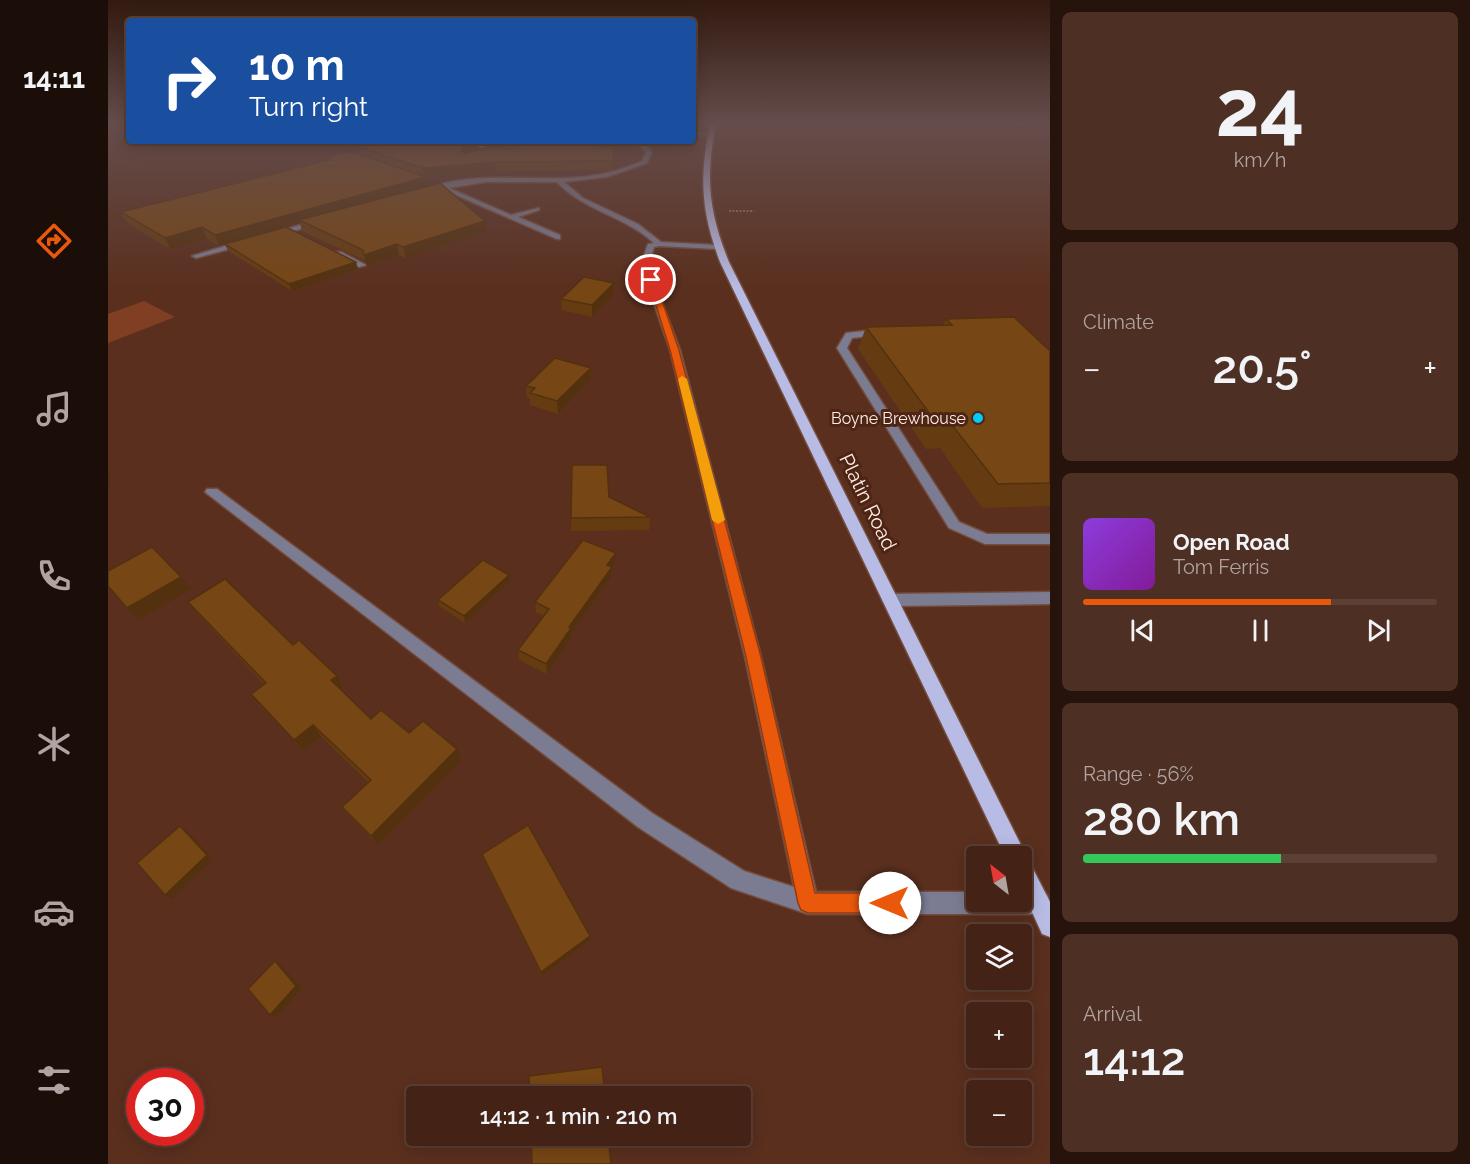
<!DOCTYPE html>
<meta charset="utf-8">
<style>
:root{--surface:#442316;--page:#4e2f23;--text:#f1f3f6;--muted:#afa4a1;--line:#5c4035;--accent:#ea580c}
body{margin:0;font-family:Raleway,sans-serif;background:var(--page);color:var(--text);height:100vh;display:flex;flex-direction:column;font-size:22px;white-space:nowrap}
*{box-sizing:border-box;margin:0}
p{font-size:20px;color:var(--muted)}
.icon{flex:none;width:33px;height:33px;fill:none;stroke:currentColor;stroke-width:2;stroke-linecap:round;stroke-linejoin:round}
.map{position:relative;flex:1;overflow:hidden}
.panel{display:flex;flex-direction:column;gap:12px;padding:12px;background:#25130c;width:420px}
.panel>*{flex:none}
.banner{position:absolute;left:18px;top:18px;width:570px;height:126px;border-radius:6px;box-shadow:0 3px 15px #0003,0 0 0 2px var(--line);background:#1a4fa0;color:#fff;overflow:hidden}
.needle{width:39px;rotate:329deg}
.controls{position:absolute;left:858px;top:846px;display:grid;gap:12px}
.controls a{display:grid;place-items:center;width:66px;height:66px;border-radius:6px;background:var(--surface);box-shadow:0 3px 15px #0003,0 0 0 2px var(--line);font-size:30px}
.speed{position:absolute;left:18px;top:1068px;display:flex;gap:12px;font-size:30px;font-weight:700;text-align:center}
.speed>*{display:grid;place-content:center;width:78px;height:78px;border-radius:50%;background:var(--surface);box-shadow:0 3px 15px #0003,0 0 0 2px var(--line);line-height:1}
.speed .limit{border:9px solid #d22;background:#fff;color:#111}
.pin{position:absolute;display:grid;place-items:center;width:51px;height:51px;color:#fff;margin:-26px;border:3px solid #fff;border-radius:50%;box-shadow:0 2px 6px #0007}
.me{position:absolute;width:66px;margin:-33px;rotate:270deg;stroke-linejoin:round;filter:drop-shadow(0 0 4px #0008)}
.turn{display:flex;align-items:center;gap:21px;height:126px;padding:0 24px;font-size:27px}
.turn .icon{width:78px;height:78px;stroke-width:2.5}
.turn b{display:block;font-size:42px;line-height:51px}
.big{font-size:45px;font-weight:600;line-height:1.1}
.panel .widget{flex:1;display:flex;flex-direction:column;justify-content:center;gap:9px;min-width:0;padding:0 21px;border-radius:9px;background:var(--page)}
.panel .dial{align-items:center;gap:0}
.dial b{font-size:78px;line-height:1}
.song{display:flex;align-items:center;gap:18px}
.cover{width:72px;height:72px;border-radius:9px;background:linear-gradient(135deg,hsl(270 70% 55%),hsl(290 70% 35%))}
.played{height:6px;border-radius:3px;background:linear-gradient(90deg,var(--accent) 70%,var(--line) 70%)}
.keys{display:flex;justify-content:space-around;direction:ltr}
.heat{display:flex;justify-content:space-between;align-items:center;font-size:33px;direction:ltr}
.charge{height:9px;border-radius:4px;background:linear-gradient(90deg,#34c759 56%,var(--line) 0)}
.trip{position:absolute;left:298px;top:1086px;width:345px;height:60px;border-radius:6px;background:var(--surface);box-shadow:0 3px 15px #0003,0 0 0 2px var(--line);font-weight:600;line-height:60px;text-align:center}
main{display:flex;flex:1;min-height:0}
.dock{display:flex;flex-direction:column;width:108px;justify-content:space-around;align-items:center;background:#1b0e09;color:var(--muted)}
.dock .icon{width:42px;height:42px}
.dock .current{color:var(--accent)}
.dock b{font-size:27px;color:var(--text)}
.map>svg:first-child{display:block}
.green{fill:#803e23}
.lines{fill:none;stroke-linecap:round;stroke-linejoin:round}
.minor-casing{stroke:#744d3e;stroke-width:3}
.major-casing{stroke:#744d3e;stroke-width:3}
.path{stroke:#a48579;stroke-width:1.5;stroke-dasharray:2 1.5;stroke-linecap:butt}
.minor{fill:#7b7c91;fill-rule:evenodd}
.major{fill:#b8bbe4;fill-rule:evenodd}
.wall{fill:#653c12;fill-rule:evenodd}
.shaded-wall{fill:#53310f}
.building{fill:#764615;stroke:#53310f;stroke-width:1.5}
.route{fill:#ea580c;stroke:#983908;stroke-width:1.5}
.slow{fill:#f59e0b}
.poi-dot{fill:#00cbf8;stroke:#4e2414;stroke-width:2}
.labels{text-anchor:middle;stroke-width:6;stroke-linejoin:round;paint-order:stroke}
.far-poi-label{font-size:16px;fill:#feede6;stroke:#4e2414;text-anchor:end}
.street-label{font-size:20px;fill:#feede6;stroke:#4e2414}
</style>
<main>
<nav class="dock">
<b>14:11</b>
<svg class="icon current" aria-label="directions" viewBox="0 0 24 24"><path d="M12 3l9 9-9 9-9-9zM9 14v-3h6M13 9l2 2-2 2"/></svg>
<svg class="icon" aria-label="music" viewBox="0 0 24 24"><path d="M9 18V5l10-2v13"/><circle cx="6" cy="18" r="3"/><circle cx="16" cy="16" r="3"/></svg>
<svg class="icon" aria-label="phone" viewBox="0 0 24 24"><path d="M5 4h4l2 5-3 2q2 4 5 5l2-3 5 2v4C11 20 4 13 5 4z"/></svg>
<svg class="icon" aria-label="climate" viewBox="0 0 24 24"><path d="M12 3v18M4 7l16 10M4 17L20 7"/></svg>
<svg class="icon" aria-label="car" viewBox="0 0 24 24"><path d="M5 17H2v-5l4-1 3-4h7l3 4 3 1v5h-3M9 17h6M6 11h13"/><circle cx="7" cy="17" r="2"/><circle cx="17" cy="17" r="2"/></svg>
<svg class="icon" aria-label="filters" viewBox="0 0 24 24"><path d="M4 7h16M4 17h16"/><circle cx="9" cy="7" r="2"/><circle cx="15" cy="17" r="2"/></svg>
</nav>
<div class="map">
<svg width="942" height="1164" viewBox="0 0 942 1164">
<rect width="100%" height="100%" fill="#5a2f1e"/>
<path class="green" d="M36,301l31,16 -67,26v-29z"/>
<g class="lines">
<g class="minor-casing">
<path id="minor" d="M585,131l20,4h-20z
M348,141h10l31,9 -3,2z
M527,141h6l11,11 -5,11 -40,14 -43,5 19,16 55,26 23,18 56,3 4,2 -4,2 -58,-3 -5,1 -3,11 7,34 22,58 81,307 55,235h160v10h46v-10h17l8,3 3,8 -3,8 -8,3h-231l-77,-26 -93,-61 -433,-335 2,-3h10l435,324 92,58 50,16 -49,-230 -75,-307 -20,-58 -7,-34 5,-14 6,-1c-29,-27 -70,-32 -97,-61h-71l-37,6 62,27 28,-7v2l-21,7 42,18v4h-3l-115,-50 -15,4 -3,-2c35,-20 102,-11 142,-13 27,-1 52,-6 76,-17l4,-9z
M212,219l3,4 -52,14 -4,-2z
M137,240l4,2 -1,2 -52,14 -4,-2z
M227,252h6l25,13 -7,2 -24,-11z
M775,329l3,1v4l-34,4 -5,10 112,174 28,12h63v10h-65l-36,-16 -112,-180 9,-15z
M942,592v12l-160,2 -5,-2 -3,-4 3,-4 5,-2z"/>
</g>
<g class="major-casing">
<path id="major" d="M602,125h6c-11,53 -7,88 13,137l294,587 2,10 4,2 21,41v35l-8,-3 -20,-44v-34h-17l-285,-594c-19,-50 -21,-85 -10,-137z"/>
</g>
<path class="path" d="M621,211h25"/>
<use href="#minor" class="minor"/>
<use href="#major" class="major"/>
</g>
<path class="wall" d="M254,141h240l-11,4 23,4 -2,21 -115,1 -72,6h1l1,9 58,35 1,10 -80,27 -7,-3 -32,11 -1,-5 -64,-30 -2,-8 -69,20 127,26 -66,22 -64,-40 -3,-7 -6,2 -12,-8 -37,11 -44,-27 -5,-10 203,-51 -1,-3 38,-3 -2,-8 12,-4zM370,142l14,4 -13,4z
M506,283l-1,12 -21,22 -30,-7 -1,-11z
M838,319l104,32v155l-68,2 -42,-60 -14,1 -68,-100 8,-22 77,-2z
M483,368l-1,12 -32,34 -28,-9v-6l-3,-1 -1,-12z
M464,465l37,32 41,20 -1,13 -78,1z
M507,563l-3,5 -1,9 -40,57v4l-24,36 -28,-14 -1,-10 26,-34 -8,-4 -1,-10z
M401,575l1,6 -45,42 -26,-17 -1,-6z
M80,602l105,43 50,42 -2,2 30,30 38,14 48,16 4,11 -83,85 -29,-29 -7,-9 26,-25 -47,-46 -18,15 -43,-46 -9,-11 13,-10 -66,-70z
M374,854l108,87 -48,35 -57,-114z"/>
<path class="shaded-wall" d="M469,141h25l-28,9v-8z
M370,142l1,8 -16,5 -2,-5 1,-4z
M388,162l1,9 -73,6 -1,-9z
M318,177l2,10 -129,33 1,3 -81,23 -4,-11z
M377,221l1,10 -80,27 -3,-11z
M94,227l5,11 -37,11 -5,-11z
M289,244l2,11 -32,11 -3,-11z
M248,262l2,7 -66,22 -3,-7z
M506,283l-1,12 -21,22v-12z
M483,368l-1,12 -32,34 -1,-13z
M0,472l3,4 -3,14z
M508,553l-1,10 -3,5 -1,9 -40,57v4l-24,36 -1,-10 61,-99z
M401,575l1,6 -45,42 -1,-7z
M73,577l10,12 -53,31 -11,-12z
M229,676l6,11 -5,4 -7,-11z
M205,725l8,11 -18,15 -9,-11z
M349,749l4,11 -83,85 -7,-9z
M72,826l6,4 27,29 -41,40 -7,-4z
M482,936v5l-48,35 -1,-4z
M167,961l5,3 22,24 -26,29 -6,-2z"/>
<path class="building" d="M271,141l99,1 -16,4 -1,4 3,4 29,-8 19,3 3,-5 -12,-3h74l-3,1 40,7 -1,12 -117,1 -73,6 -64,-21z
M241,151l77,26 -211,58 -13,-8 -37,11 -44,-26 208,-52 -6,-2z
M332,183l45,38 -82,26 -6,-3 -33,11 -1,-5 -64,-30z
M178,227l70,35 -67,22 -64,-40z
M476,277l30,6 -22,22 -31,-6z
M906,317l36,34v132l-52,1 -46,-59h-14l-72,-98 86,-2 -6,-6z
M447,358l36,10 -34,33 -27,-8 5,-5 -9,-2z
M464,465h35l2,32 41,20 -79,1z
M475,540l33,13 -9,12 5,2 -43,60 2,1 -25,36 -28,-14 31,-41 -14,-7z
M44,547l29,30 -54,31 -19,-22v-15z
M375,560l26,15 -45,41 -26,-16z
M117,579l68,66 6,-5 38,36 -6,4 40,39 10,-9 28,23 14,-12 34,28 -86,87 -29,-29 29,-27 -58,-55 -19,15 -43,-46 15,-11 -78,-81z
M420,825l62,111 -49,36 -59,-118z
M72,826l27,29 -42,40 -28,-32z
M167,961l21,25 -26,29 -22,-26z
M494,1067l3,29h-75l-1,-20z
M423,1136h77l3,28h-79z"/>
<linearGradient id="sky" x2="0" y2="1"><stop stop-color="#321a10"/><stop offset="0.43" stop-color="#654d4c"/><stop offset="1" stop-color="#654d4c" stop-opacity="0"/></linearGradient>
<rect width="942" height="288" fill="url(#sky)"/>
<path class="route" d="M543,278l4,2 24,70 82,307 54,236h75l7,3 3,7 -3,7 -7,3h-82l-7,-3 -3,-7 -52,-246 -76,-307 -22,-70z"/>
<path class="slow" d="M574,376l5,3 38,141 -7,4 -6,-4 -34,-141z"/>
<circle class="poi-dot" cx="870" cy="418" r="6"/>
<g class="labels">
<g class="far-poi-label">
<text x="858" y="424">Boyne Brewhouse</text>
</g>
<g class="street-label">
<text transform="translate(760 502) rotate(64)" y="7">Platin Road</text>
</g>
</g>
</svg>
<div class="controls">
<a><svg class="needle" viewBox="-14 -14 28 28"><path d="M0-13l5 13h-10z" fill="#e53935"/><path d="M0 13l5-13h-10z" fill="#afa4a1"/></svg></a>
<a><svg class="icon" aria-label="layers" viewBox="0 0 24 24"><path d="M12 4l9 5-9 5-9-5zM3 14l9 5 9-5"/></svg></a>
<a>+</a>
<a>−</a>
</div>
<div class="speed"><div class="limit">30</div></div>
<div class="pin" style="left:543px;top:280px;background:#d93025"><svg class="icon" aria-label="arrive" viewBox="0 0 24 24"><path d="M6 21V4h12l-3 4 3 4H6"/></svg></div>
<svg class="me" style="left:782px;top:903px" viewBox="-20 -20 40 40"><circle r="19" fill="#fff"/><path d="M0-13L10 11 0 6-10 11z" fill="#ea580c"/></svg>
<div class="trip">14:12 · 1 min · 210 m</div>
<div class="banner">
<div class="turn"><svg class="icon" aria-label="right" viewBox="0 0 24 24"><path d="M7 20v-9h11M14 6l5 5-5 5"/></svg><div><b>10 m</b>Turn right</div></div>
</div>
</div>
<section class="panel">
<div class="widget dial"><b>24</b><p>km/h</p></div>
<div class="widget"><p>Climate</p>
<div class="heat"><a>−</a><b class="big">20.5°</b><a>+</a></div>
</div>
<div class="widget">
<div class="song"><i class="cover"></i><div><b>Open Road</b><p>Tom Ferris</p></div></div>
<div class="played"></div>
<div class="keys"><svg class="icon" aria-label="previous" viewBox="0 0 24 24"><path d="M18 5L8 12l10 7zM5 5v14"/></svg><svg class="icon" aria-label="pause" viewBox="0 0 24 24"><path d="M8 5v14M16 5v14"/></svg><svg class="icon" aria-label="next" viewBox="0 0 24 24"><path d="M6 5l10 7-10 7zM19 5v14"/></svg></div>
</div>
<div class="widget"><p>Range · 56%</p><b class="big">280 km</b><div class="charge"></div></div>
<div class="widget"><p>Arrival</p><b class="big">14:12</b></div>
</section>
</main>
